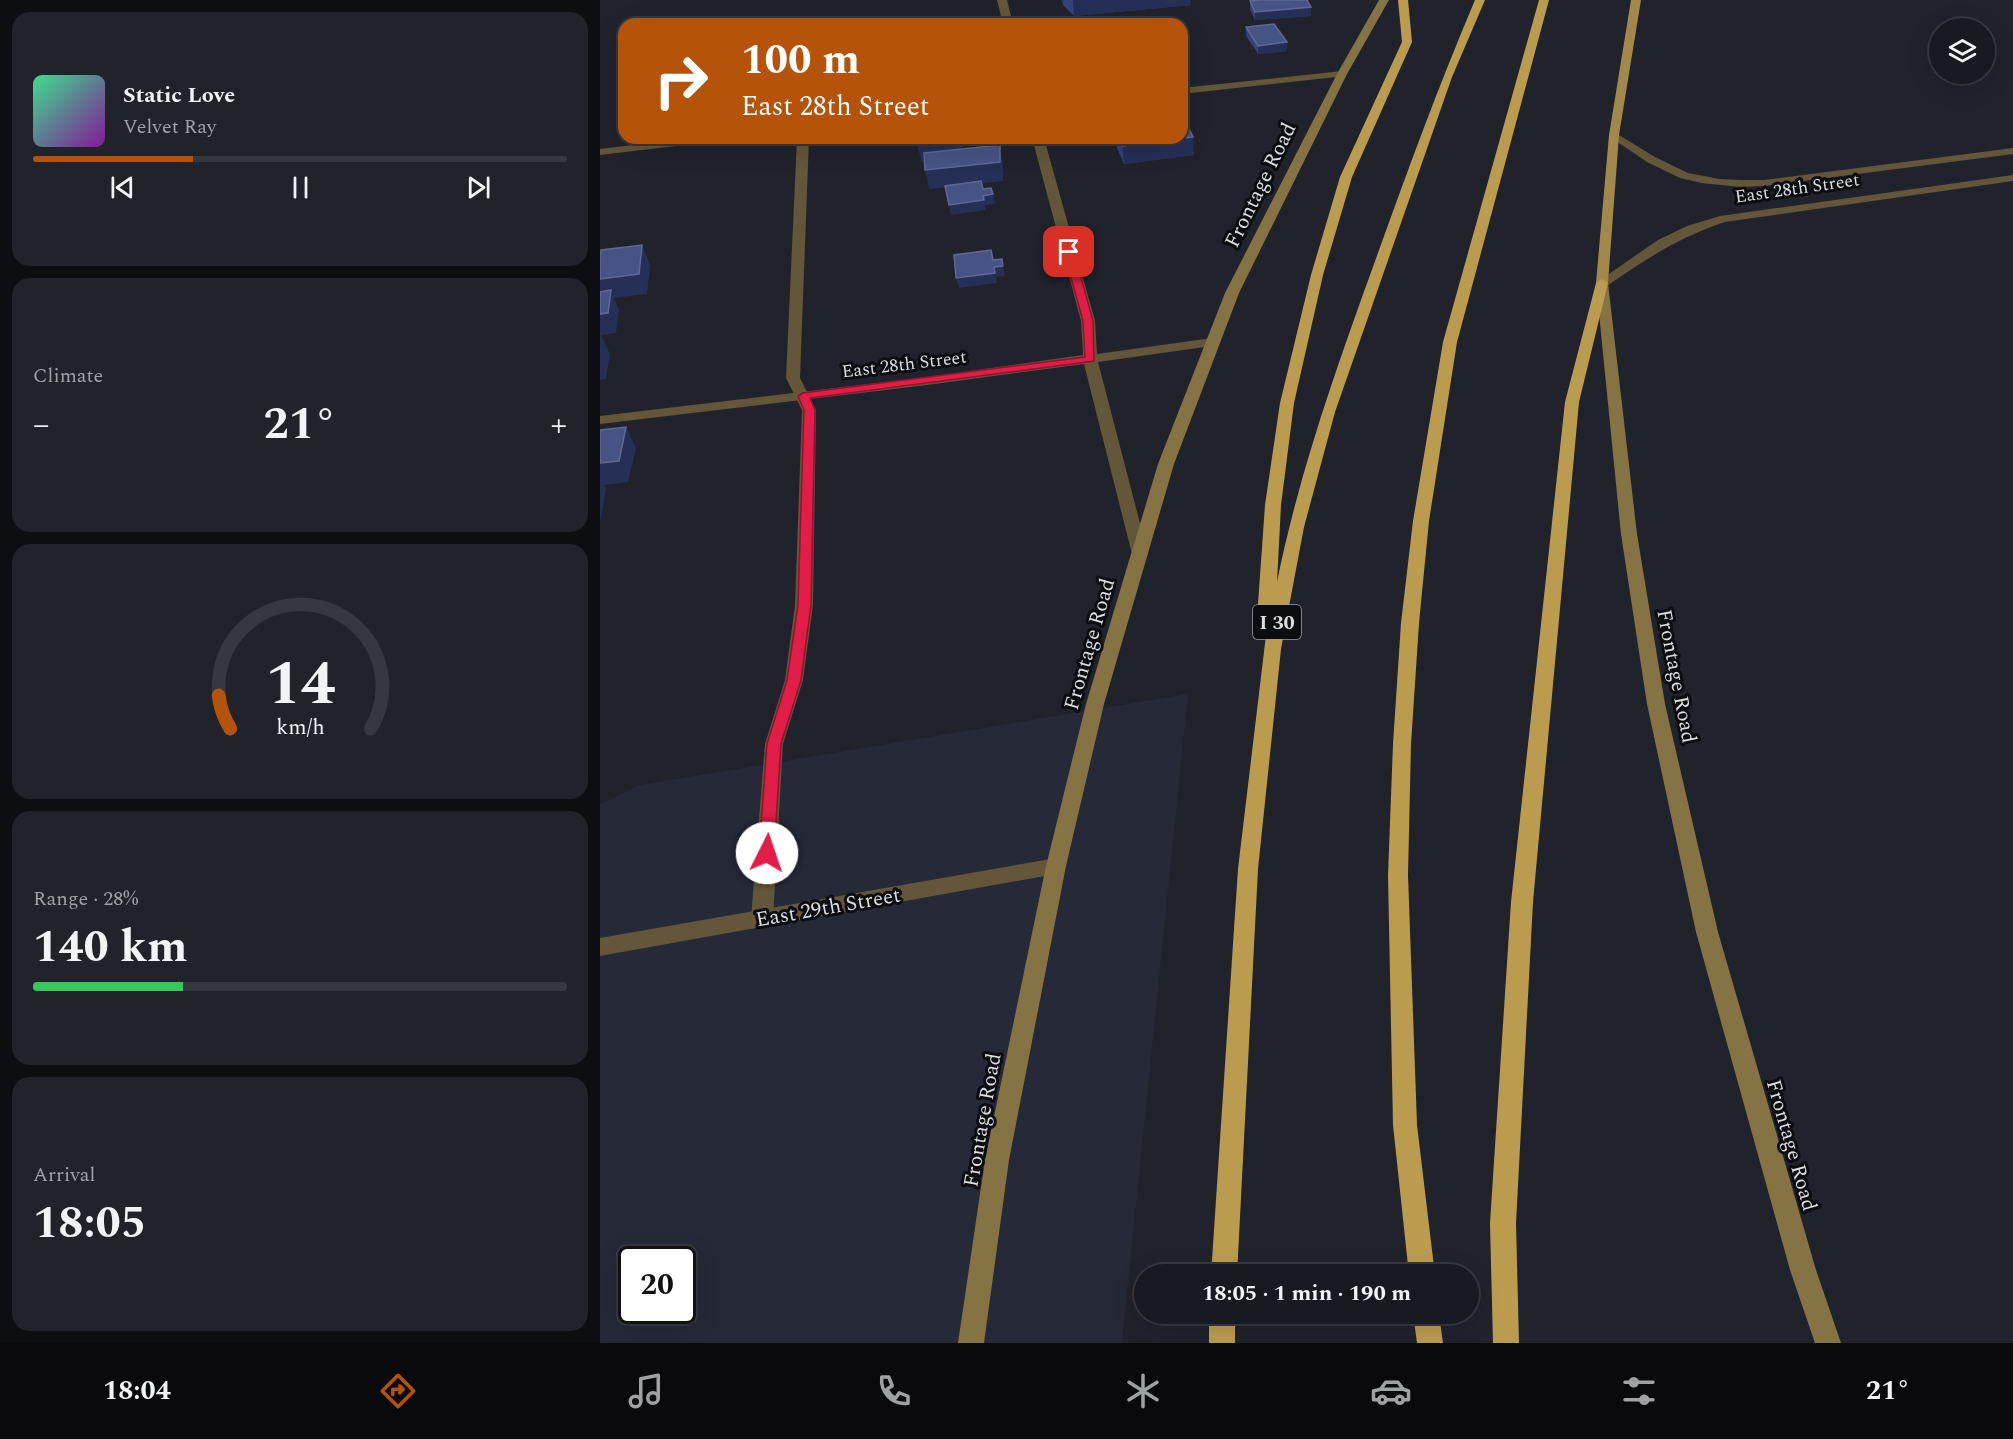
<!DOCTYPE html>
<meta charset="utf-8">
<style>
:root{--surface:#181a21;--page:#21232a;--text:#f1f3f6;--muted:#9fa1a5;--line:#36383f;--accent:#b45309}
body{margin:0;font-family:Spectral,serif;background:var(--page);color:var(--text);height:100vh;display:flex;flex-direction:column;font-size:22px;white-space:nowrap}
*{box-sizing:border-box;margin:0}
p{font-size:20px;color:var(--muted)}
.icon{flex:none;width:33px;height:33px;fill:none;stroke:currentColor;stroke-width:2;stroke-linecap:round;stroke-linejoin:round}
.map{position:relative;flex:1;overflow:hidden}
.sheet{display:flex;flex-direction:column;gap:12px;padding:12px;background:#0d0e12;width:600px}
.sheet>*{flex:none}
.top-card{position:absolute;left:18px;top:18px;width:570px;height:126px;border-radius:18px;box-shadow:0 6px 24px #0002,0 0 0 2px var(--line);background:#b45309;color:#fff;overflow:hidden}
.tools{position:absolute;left:1329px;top:18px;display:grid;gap:12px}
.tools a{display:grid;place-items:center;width:66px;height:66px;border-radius:50%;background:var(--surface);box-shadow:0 6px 24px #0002,0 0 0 2px var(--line);font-size:30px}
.speed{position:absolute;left:18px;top:1246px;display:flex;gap:12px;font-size:30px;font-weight:700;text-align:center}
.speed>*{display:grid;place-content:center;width:78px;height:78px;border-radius:50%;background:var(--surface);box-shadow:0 6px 24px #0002,0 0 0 2px var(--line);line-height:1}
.speed .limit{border:3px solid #111;border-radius:9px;background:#fff;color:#111}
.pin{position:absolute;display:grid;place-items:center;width:51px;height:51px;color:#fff;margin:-26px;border-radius:12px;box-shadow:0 3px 9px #0006}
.me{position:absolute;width:66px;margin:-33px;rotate:4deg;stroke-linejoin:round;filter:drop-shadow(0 0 4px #0008)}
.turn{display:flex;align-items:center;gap:21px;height:126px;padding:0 24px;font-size:27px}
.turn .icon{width:78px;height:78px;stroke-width:2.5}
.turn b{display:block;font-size:42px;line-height:51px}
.big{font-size:45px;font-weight:700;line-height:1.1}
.sheet .card{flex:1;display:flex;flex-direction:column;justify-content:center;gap:9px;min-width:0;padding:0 21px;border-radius:18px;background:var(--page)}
.sheet .dial{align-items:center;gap:0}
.dial svg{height:156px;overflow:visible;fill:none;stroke:var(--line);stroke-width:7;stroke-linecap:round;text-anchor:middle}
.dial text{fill:var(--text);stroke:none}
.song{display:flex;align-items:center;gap:18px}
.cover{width:72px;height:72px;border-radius:9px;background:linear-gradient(135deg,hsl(150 70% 55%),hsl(290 70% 35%))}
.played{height:6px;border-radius:3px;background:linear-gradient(90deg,var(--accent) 30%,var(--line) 30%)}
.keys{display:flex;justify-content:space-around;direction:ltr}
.heat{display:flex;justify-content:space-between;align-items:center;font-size:33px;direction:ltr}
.charge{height:9px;border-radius:4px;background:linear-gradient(90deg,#34c759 28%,var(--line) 0)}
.trip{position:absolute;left:534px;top:1264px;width:345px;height:60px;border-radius:30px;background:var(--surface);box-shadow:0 6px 24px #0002,0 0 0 2px var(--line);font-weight:700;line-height:60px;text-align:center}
.dock{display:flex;height:96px;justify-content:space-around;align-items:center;background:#0a0a0d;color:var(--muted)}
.dock .icon{width:42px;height:42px}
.dock .on{color:var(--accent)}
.dock b{font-size:27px;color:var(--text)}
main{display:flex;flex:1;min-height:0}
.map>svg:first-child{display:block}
.built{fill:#252938;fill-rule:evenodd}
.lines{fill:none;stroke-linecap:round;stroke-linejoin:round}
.lane{fill:#635639;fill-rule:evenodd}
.street{fill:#635639;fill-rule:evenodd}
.secondary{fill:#867343;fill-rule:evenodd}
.primary{fill:#a2884a;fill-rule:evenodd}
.highway{fill:#bb9c4f;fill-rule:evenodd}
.wall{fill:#36437a}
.shaded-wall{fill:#262f56}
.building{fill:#485385;stroke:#5f6994;stroke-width:1.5}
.route{fill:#e11d48;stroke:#92132f;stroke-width:1.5}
.labels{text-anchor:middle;stroke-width:6;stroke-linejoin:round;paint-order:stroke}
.far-street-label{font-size:18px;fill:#dbdde3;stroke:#0b0d11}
.shield{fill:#0b0d11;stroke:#9d9fa4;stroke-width:1.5}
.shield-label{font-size:20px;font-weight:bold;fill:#dbdde3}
.street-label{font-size:21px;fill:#dbdde3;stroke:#0b0d11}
</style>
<main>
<section class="sheet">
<div class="card">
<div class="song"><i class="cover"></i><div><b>Static Love</b><p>Velvet Ray</p></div></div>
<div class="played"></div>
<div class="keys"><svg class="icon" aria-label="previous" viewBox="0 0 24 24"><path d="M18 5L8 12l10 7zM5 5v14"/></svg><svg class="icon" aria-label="pause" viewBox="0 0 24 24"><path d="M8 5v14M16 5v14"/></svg><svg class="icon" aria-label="next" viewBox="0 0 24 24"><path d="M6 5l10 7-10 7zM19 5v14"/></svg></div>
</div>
<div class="card"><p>Climate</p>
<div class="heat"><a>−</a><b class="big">21°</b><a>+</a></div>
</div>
<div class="card dial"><svg viewBox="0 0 100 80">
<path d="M14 69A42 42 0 1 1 86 69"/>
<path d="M14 69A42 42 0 0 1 8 52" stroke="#b45309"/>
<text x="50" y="56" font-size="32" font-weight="700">14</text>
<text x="50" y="72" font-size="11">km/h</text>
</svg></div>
<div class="card"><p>Range · 28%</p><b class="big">140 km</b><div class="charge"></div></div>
<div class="card"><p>Arrival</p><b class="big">18:05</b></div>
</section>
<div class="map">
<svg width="1413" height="1343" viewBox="0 0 1413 1343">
<rect width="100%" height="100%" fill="#20232c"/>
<path class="built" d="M588,694l-66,649h-522v-539l40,-19zM32,1260h50v51h-50z"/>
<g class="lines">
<path class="lane" d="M206,20l3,1 2,3h-10z
M197,138h12l-9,240 16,32 -3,195 -10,75 -20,64 -10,174 -3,6 -8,3 -8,-3 -3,-6 14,-174 20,-64 10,-75 7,-195 -16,-32z"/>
<path class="street" d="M397,0h10l6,24h-10z
M742,71l4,1v4l-164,18v-6z
M1014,132l41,25 33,16 32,6 21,1h23l249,-32v6l-249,32 -23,1 -40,-4 -21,-5 -33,-16 -37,-25 -1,-2z
M90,138h34l-6,3 -118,14v-6z
M432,138h12l51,183 2,33 115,-16 7,4 -7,4 -114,16 50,192 -2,4h-12l-2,-4 -48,-190 -157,21 -327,39v-8l327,-39 156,-22 -2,-34z
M1413,175v6l-288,41c-46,15 -79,37 -118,64h-10l-1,-3 62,-43 29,-14 33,-10z
M456,858l7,2 3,6 -3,6 -7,2 -456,82v-18z"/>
<path class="secondary" d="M779,0h10l-42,74 -108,219 -65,171 -70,240 -38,162 -57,294 -25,183h-26l27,-183 61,-294 40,-162 72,-240 67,-171 112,-219z
M1002,279l6,4 29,251 28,170 53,228 98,338 25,73h-26l-25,-73 -94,-338 -49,-228 -26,-170 -25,-251z"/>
<path class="primary" d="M1031,0h10l-22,135 -11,148 -6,4 -6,-4 13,-148z"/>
<path class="highway" d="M798,0h10l4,42 -60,135 -29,98 -29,128 -13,102 -4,77c22,-109 59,-213 97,-318 32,-89 64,-177 101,-264h10l-33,77 -117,335 -31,115 -23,122 -23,220 -21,406h-26l27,-406 28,-234 -5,-5 -3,-26 7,-99 15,-102 31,-128 29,-98 62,-135z
M939,0h10l-92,342 -28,179 -10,102 -8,121 -3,131 9,250 18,150h-26l-16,-150 -5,-250 5,-131 8,-121 12,-102 30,-179z
M1002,279l6,4 -29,119 -46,500 -17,321 3,120h-26l-3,-120 21,-321 54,-500 31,-119z
M609,1314h26v29h-26z
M813,1314h26l4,29h-26z"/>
</g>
<path class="wall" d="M462,0h128l1,5 -117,11 -11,-11z
M650,1l61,6v9l-56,4 -5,-11z
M646,27l41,24 -29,3 -12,-18z
M585,104l1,18 8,33 -70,9 -7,-16 -1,-10h66z"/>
<path class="shaded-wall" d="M473,0h117l1,5 -117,11z
M711,7v9l-56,4v-8z
M687,42v9l-29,3v-8z
M582,104h3l1,18 -4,1z
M593,137l1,18 -70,9 -2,-18z
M352,138h13l1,8 -4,1 1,9 -42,5 -4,-19z
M400,145l3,19v17l-74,8 -4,-19z
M393,194l2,10 -10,1 1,5 -35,5 -2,-10 34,-9z
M42,245l8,20 -3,29 -33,4 5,12 -3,23 -15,2 9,19 -4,25 -6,1v-101z
M403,266l2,10 -9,1 -2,-10z
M395,273l2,10 -38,5 -3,-10z
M26,427l10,21 -8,34 -24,3 2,4 -6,34v-60z"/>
<path class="building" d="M660,0h47l4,7 -56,5 -5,-11z
M674,24l13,18 -29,4 -12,-19z
M585,121l8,16 -71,9 -3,-8h63v-16z
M316,138h36l-35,4z
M400,145v17l-75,8 -1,-17z
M381,181l2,8 8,-1 2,6 -10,2 1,4 -35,5 -4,-19z
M42,245l-3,29 -39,5v-21l1,-8z
M391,250l2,10 9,-1 1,7 -9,1 1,6 -39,5 -2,-23z
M11,290l-3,23 -8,1v-22z
M26,427l-7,34 -19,2v-33z"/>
<path class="route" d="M469,249l5,3 19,69 1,40 -284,37 5,12 -4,195 -10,75 -20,64 -7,109 -2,5 -5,1 -6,-1 -2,-5 8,-109 20,-64 11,-75 6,-195 -6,-14 5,-3 282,-36 -2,-36 -19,-69z"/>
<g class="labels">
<g class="far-street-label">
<text transform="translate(1197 188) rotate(-8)" y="6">East 28th Street</text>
<text transform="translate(304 364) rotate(-7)" y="6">East 28th Street</text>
</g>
<rect class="shield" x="653" y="605" width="48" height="34" rx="4.5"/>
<g class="shield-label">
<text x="677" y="629">I 30</text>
</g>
<g class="street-label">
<text transform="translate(660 185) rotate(-64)" y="7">Frontage Road</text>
<text transform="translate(489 644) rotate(-74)" y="7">Frontage Road</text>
<text transform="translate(1077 676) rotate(79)" y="7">Frontage Road</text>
<text transform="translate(228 907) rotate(-10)" y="7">East 29th Street</text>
<text transform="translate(382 1120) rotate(-80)" y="7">Frontage Road</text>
<text transform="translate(1192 1145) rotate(74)" y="7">Frontage Road</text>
</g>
</g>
</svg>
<div class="tools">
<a><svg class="icon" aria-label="layers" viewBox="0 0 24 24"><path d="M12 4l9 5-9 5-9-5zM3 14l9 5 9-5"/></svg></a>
</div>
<div class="speed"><div class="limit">20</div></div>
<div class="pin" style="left:469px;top:252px;background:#d93025"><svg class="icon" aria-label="arrive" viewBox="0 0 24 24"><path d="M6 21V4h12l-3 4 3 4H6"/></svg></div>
<svg class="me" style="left:167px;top:853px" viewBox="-20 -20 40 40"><circle r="19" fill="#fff"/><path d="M0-13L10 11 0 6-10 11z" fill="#e11d48"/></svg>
<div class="trip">18:05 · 1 min · 190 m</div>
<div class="top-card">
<div class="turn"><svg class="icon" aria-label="right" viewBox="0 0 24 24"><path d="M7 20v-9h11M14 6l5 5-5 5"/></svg><div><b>100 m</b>East 28th Street</div></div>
</div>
</div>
</main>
<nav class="dock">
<b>18:04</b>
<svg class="icon on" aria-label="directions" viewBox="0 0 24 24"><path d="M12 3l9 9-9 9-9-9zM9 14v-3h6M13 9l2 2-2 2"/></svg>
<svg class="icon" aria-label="music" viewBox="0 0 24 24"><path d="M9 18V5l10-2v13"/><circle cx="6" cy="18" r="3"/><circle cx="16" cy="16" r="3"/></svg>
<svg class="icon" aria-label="phone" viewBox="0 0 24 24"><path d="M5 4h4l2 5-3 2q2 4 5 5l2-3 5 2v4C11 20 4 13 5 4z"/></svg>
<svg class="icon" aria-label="climate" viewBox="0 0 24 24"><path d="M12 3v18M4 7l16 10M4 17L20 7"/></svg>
<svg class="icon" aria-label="car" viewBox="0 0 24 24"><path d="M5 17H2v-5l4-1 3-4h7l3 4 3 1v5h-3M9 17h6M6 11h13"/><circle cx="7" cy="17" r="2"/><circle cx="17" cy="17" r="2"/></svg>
<svg class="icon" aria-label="filters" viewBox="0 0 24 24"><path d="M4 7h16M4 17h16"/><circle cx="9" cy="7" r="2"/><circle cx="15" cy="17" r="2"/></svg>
<b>21°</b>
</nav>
